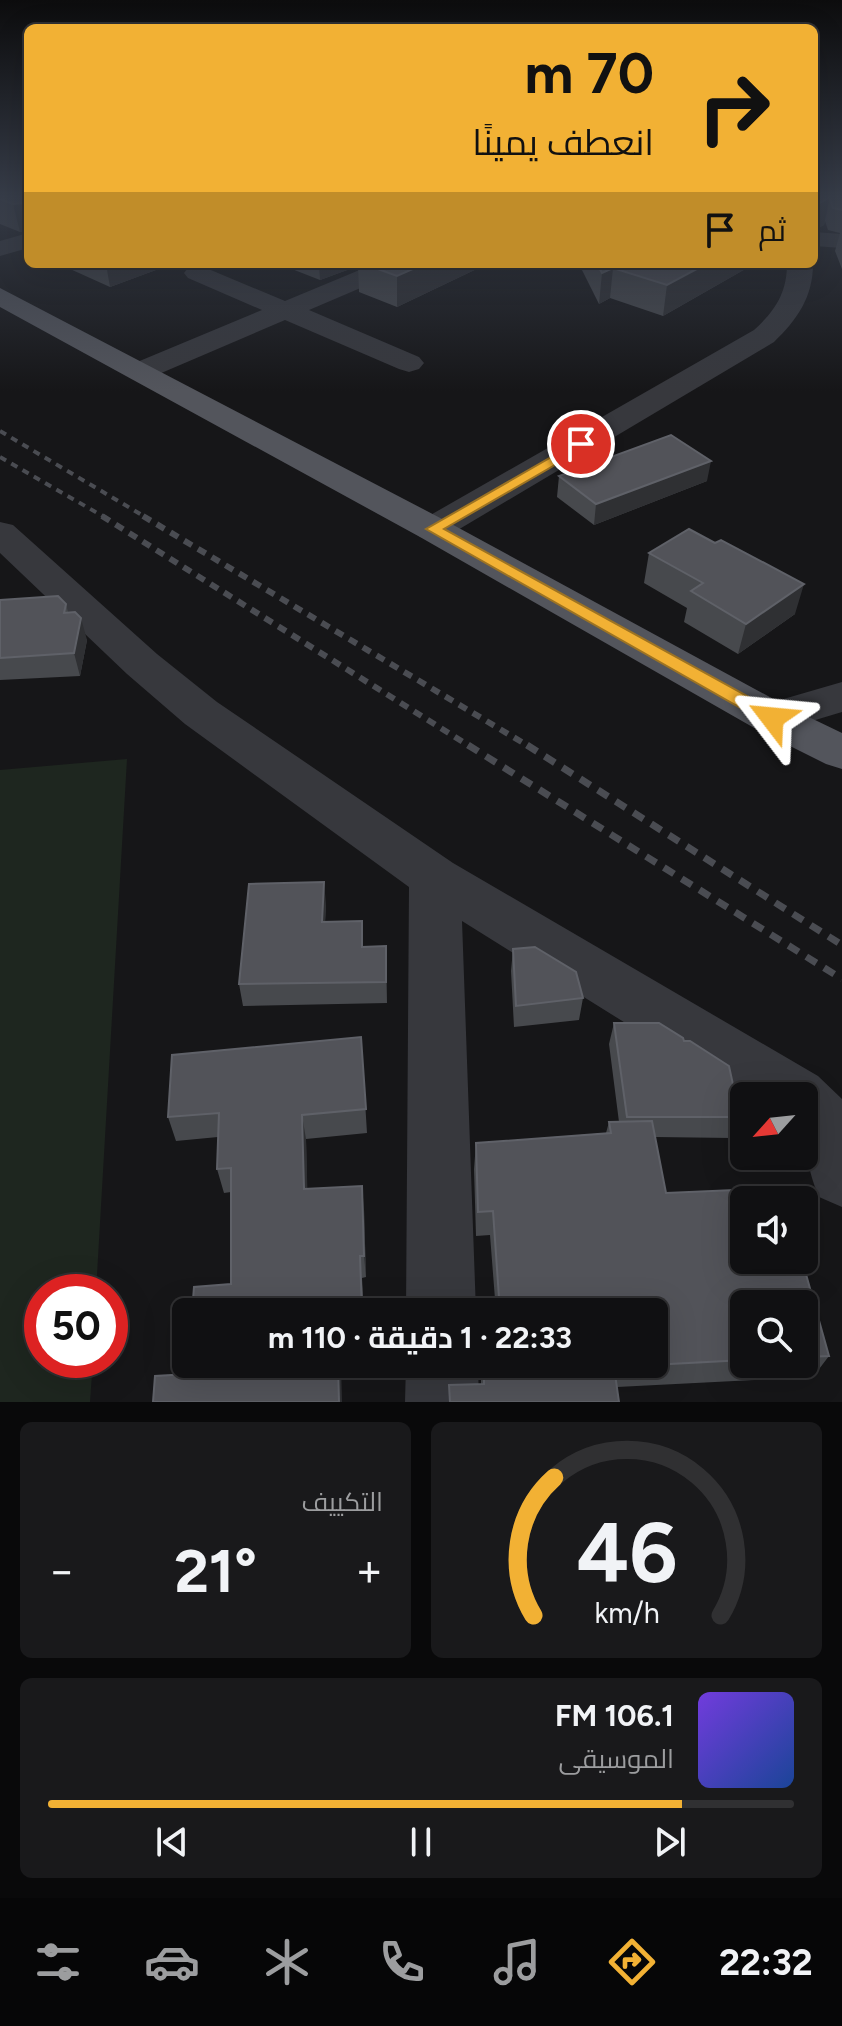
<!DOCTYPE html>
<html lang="ar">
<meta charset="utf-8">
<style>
:root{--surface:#101012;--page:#19191b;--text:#f1f3f6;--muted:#9c9d9f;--line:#303032;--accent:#f2b134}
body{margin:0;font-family:Figtree,Cairo,sans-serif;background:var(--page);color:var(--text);direction:rtl;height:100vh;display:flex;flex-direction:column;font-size:30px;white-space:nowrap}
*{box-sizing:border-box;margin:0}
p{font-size:26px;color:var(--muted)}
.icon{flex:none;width:44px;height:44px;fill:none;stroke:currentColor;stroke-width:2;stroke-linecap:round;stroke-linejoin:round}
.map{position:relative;height:1402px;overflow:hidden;direction:ltr}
.side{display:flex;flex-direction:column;gap:20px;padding:20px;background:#09090a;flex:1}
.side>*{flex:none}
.banner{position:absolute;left:24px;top:24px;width:794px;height:244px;border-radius:12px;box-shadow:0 8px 32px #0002,0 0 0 2px var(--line);direction:rtl;background:#f2b134;color:#111;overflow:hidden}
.needle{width:52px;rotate:243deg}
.tools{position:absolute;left:730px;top:1082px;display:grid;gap:16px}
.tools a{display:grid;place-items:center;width:88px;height:88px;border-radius:12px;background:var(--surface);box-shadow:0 8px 32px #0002,0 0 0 2px var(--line);font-size:40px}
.speed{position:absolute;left:24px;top:1274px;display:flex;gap:16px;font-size:40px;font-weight:700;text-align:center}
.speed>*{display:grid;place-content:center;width:104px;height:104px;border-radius:50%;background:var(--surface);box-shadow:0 8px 32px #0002,0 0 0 2px var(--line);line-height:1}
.speed .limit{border:12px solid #d22;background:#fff;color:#111}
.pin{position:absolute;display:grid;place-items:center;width:68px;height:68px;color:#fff;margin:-34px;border:4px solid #fff;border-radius:50%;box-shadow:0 2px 8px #0007}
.me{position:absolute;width:88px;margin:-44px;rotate:299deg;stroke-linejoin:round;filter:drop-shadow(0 0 6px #0008)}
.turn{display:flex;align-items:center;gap:28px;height:168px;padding:0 32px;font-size:36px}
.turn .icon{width:104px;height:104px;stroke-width:2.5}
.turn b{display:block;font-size:56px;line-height:68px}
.then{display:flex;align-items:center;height:76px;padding:0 32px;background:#0003;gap:16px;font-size:30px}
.big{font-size:60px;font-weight:700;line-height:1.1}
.side .tile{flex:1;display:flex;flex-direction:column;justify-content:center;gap:12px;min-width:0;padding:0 28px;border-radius:12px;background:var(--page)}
.side .dial{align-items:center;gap:0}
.dial svg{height:208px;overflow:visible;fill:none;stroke:var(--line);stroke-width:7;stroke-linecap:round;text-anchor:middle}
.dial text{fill:var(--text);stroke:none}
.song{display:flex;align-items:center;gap:24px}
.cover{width:96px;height:96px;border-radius:12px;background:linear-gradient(135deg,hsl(260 70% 55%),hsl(220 70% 35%))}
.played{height:8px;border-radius:4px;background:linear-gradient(90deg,var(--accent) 85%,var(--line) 85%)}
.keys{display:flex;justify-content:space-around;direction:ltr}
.heat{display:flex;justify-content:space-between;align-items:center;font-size:44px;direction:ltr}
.side .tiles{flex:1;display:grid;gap:20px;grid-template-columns:1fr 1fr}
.tile:last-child{grid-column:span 2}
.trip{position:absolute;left:172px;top:1298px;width:496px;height:80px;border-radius:12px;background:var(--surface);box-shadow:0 8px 32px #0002,0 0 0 2px var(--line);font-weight:700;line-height:80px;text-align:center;direction:rtl}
.tab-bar{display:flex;height:128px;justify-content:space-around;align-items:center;background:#060607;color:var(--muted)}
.tab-bar .icon{width:56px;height:56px}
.tab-bar .selected{color:var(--accent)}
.tab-bar b{font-size:36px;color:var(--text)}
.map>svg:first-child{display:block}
.green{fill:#1e261f}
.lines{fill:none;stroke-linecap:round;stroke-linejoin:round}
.minor{fill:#37383d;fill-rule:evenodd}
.major{fill:#53555c;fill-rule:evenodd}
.rail-far2{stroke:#4a4c52;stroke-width:4;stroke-dasharray:7 6;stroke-linecap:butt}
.rail-far1{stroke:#4a4c52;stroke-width:6;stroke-dasharray:9 7;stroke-linecap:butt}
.rail{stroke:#4a4c52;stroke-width:7;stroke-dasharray:12 9;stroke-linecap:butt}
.wall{fill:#47494d;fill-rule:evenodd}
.shaded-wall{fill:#2f3033}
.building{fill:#525359;stroke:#5f6168;stroke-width:2}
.route{fill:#f2b134;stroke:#9d7322;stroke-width:2}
</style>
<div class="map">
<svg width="842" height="1402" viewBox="0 0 842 1402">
<rect width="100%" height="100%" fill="#161618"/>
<path class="green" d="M127,759l-31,533h-54v68h51l-3,42h-90v-632z"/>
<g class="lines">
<path class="minor" d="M814,232l28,2v14l-28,-2z
M28,233v15l-28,8v-15z
M374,264h35l-4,5 -96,41 110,47 5,6 -5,6 -10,3 -10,-3 -114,-49 -133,57 -11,3 -11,-3 -4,-6 4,-6 132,-55 -74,-32 -4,-5 4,-5h18l79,33z
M787,264h26c0,33 -16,56 -39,78l-328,195 -13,3 -13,-3 -5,-8 5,-8 334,-191c21,-19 33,-37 33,-66z
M0,522l13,3 144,129 60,48 236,161 365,213 24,23v108l-23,-10c-15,-36 -15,-62 -15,-101l-60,1 -282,-176 14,391h-70l3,-425 -224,-163 -58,-50 -127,-121z
M842,682v30l-70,21 -16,-4 -6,-11 6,-11z
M406,1364h72l1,38h-74z"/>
<path class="major" d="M0,288l446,233 342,186 54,26v36l-16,-5 -70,-35 -336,-192 -420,-230z"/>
<path class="rail-far2" d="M0,431l147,87
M0,457l106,61"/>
<path class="rail-far1" d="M102,516l369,231
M143,516l387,231"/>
<path class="rail" d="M468,745l374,234
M527,745l315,200"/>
</g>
<path class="wall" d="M0,195h28v36l-8,1 -20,-8z
M814,195l12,1 1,-1h15v74l-7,-18 5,-18 -12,-3 -3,-9 -1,4 -10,5z
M59,264h113l-62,23z
M279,264h208l-90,43 -38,-15 -1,-26 -38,14z
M579,264h175l-91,52 -53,-18 -11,6z
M559,476l148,5 -113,44 -37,-28z
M649,553l146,61 -57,40 -54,-32 3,-14 -43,-25z
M0,600l66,4 2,8 19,28 -7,36 -80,4z
M326,904l-1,18 38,25 23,-1 1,57 -144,3 -4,-22z
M513,949l70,49 -4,22 -65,7 -3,-56z
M614,1023h45l24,15 1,3h6l39,25 11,51 -8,21 -77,-1 11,56 116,-5 3,12h-41v60h58l27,96 -16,21 -196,10 2,15h-169l-1,-17 32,-1v-20h173v-52h-158l-6,-77 -14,1 -2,-67 2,-26 130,-10 3,-11h10l-10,-78zM744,1304h60v60h-60z
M361,1037l6,96 -61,6 1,50 57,20 2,68 -4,1 2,34h-172l39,-28v-92l-7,1 -7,-24 1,-32 -42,4 -8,-24z"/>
<path class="shaded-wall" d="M830,197l-6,28 -10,5v-24z
M23,203l5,21v7l-8,1 -7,-28z
M106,264h66l-62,23z
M319,264h39v2l-38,14z
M424,264h63l-90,43v-31z
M706,264h48l-91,52 4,-31z
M613,268l-3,30 -11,6 3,-31z
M711,461l-4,20 -113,44 2,-21z
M804,584l-9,30 -57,40 8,-30z
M81,618l6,22 -7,36 -6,-23z
M324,882l2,22 -2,40 -2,-22z
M302,1115l4,24 2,73 -4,-23z
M362,1186l2,23 2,68 -2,-21z
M338,1364h3l1,38h-3z"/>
<path class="building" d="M0,195h28v15l-4,-1 -1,-6 -10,1 -13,-5z
M814,195h8l8,2 -16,9z
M828,195h14v15l-9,-2 -3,-9v-2l-1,1z
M364,264h60l-27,12z
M597,264h109l-39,21 -54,-17 -11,5z
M671,435l40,26 -115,43 -37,-28z
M689,529l26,14 6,-3 83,44 -58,40 -55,-33 12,-8 -54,-30z
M58,596l8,8 -2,9 11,-1 6,6 -7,35 -74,5v-58z
M324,882l-2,40 40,-1v26l24,-1v36l-147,2 10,-100z
M535,947l41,25 7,26 -67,8 -3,-57z
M614,1023h45l24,15 1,3h6l39,25 11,51h-113z
M361,1037l5,72 -64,6 2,74 58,-3 2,70h-4l2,56h-170l2,-25 37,-3v-116l-14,1 2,-56 -51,4 4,-62z
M652,1121l14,72 116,-5 3,12h-41v60h58l27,96 -25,1v-53h-60v56l-130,7 5,35h-169l-1,-17 35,-1v-20h170v-52h-154l-7,-101 -15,1 -2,-69 135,-10 -2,-11z
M189,1364h149l1,38h-186l2,-26 34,-2z"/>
<linearGradient id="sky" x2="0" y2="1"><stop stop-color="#0c0c0d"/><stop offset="0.5" stop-color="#363c48"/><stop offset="1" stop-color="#363c48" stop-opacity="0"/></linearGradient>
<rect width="842" height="391" fill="url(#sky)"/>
<path class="route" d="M581,440l7,4 -2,3 -142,82 334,184 3,5 -3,4h-13l-339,-193z"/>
</svg>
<div class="tools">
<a><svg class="needle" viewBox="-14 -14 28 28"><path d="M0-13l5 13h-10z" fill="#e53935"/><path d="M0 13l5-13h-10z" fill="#9c9d9f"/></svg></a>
<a><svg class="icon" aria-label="sound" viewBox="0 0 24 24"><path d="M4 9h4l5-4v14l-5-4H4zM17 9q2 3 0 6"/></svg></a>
<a><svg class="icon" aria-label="search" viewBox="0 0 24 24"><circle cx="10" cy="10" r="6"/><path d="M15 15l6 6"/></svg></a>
</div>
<div class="speed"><div class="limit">50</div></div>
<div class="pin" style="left:581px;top:444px;background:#d93025"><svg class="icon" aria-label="arrive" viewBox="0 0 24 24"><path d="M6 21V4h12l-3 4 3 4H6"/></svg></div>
<svg class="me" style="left:772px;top:718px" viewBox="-20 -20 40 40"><path d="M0-17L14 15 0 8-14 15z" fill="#f2b134" stroke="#fff" stroke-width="4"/></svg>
<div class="trip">22:33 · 1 دقيقة · 110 m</div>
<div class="banner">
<div class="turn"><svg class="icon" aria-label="right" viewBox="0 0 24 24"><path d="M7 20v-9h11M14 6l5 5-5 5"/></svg><div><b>70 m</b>انعطف يمينًا</div></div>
<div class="then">ثم<svg class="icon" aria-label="arrive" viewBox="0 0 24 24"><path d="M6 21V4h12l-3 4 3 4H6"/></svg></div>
</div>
</div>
<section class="side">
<div class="tiles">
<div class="tile dial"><svg viewBox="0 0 100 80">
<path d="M14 69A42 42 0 1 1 86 69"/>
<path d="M14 69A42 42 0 0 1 22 16" stroke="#f2b134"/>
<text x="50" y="56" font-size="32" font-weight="700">46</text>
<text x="50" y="72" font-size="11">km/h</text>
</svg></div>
<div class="tile"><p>التكييف</p>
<div class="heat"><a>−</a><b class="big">21°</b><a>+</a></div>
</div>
<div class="tile">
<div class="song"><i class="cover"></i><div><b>106.1 FM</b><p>الموسيقى</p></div></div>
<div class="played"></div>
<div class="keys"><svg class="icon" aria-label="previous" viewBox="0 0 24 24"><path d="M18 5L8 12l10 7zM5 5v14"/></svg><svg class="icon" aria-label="pause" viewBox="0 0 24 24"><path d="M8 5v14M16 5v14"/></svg><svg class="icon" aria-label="next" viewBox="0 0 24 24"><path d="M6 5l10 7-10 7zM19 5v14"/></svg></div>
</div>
</div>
</section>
<nav class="tab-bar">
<b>22:32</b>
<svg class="icon selected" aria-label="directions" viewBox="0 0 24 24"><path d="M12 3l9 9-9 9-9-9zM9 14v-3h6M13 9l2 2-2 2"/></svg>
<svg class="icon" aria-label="music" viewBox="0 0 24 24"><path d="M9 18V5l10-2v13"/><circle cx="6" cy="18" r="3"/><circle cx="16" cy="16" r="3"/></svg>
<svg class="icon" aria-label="phone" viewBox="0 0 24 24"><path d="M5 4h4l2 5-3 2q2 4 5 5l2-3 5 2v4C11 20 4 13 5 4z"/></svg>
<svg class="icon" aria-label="climate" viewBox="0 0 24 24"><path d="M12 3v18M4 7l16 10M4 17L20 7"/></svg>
<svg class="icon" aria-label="car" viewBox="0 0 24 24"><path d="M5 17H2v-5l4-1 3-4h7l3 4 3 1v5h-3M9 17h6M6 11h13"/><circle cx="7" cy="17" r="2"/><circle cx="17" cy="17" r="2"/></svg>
<svg class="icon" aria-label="filters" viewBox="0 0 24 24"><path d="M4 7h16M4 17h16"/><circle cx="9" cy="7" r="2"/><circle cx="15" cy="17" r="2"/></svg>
</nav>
